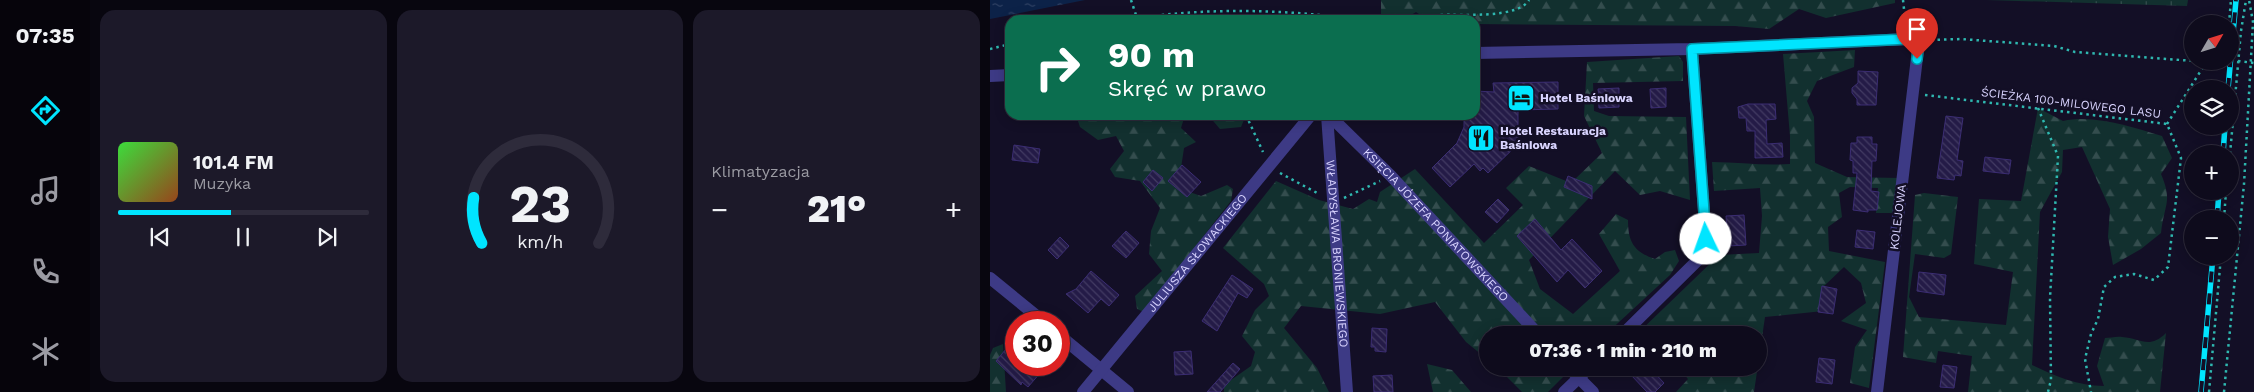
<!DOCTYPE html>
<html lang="pl">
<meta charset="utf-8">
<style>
:root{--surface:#0e0b1c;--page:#1c1929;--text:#f1f3f6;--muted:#9b9ba3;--line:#2e2b3b;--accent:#00e5ff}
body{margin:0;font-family:"Work Sans",sans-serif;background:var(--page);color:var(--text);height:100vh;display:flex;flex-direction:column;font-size:19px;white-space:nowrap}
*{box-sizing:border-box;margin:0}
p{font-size:16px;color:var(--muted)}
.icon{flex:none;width:28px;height:28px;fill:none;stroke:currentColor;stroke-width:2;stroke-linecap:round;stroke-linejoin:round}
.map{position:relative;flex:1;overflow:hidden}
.drawer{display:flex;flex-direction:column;gap:10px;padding:10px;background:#08060f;width:900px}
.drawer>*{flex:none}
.hud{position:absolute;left:15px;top:15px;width:475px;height:105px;border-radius:15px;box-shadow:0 2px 12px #0003,0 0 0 1px var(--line);background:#0b6e4f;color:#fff;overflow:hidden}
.needle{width:32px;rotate:51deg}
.buttons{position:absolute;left:1194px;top:15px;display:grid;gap:10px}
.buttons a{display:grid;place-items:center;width:55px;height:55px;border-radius:50%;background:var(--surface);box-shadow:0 2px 12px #0003,0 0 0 1px var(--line);font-size:25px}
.speed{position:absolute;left:15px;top:311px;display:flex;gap:10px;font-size:25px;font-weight:700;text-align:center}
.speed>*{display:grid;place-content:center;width:65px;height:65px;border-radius:50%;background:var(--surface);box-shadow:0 2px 12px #0003,0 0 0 1px var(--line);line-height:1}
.speed .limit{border:8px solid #d22;background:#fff;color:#111}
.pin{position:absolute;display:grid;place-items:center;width:42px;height:42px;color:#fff;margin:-51px -21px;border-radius:50% 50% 50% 0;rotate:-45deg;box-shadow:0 0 5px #0007}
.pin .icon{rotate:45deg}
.me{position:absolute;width:55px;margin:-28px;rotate:357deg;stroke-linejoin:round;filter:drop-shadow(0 0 4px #0008)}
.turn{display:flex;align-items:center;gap:18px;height:105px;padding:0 20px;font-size:22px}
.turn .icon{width:65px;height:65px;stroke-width:2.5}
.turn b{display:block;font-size:35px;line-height:42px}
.big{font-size:38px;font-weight:800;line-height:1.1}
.drawer .widget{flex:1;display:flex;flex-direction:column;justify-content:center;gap:8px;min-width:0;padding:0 18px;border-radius:15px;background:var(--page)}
.drawer .dial{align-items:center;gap:0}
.dial svg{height:130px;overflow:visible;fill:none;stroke:var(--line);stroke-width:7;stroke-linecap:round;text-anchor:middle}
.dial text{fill:var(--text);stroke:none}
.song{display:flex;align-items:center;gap:15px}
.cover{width:60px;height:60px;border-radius:8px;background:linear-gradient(135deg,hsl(120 70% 55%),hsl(20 70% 35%))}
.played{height:5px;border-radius:2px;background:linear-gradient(90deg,var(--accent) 45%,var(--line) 45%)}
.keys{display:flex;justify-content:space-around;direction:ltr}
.heat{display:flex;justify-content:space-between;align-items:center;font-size:28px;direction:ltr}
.drawer .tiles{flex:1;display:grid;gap:10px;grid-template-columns:repeat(3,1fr)}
.trip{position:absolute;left:489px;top:326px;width:288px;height:50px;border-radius:25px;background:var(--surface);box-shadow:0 2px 12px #0003,0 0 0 1px var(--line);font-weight:800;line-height:50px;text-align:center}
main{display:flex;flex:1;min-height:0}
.dock{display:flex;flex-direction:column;width:90px;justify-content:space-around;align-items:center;background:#06040b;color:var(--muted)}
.dock .icon{width:35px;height:35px}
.dock .current{color:var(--accent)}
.dock b{font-size:22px;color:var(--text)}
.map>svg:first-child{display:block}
.forest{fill:url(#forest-firs)}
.wetland{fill:url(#wetland-marsh)}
.water{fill:url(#water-ripples)}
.building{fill:url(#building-back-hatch);stroke:#3b2d73}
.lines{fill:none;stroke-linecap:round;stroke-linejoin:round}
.path{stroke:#2fb8b0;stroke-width:2.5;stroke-dasharray:2.5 4;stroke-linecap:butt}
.minor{stroke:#3d3a85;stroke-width:12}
.rail-casing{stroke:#00e5ff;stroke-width:5.5}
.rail{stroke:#130f26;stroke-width:4;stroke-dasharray:11;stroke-linecap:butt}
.route-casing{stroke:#0095a6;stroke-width:12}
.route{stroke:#00e5ff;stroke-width:9}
.labels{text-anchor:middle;stroke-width:5;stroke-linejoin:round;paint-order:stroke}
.poi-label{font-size:12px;font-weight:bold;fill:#d9d4ff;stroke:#130f26;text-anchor:start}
.street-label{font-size:12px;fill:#d9d4ff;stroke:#130f26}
</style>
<main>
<nav class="dock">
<b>07:35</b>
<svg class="icon current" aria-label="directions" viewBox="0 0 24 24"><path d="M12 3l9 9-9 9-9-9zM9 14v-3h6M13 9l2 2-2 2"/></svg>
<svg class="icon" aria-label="music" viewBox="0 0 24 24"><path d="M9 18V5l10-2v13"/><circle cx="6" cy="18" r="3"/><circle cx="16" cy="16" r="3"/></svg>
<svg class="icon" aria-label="phone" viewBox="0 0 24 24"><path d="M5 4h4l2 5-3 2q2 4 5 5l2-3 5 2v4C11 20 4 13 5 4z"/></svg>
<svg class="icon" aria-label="climate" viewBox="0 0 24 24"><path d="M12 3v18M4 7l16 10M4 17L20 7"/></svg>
</nav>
<section class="drawer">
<div class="tiles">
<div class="widget">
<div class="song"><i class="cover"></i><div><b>101.4 FM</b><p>Muzyka</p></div></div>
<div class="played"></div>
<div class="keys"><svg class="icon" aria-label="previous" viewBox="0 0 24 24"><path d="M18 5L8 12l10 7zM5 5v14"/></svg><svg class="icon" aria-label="pause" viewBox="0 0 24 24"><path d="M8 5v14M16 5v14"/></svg><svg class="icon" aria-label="next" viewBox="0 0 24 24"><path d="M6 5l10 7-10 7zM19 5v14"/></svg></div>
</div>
<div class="widget dial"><svg viewBox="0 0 100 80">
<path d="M14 69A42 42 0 1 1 86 69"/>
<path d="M14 69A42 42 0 0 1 9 41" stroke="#00e5ff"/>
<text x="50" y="56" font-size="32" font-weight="700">23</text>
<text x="50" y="72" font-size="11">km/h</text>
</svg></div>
<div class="widget"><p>Klimatyzacja</p>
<div class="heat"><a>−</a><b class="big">21°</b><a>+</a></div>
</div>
</div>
</section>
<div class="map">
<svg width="1264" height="392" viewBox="0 0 1264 392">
<defs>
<pattern id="forest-firs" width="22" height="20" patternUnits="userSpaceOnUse" patternTransform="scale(1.25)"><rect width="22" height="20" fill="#12302f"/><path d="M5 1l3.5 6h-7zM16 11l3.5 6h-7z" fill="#344d4e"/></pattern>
<pattern id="wetland-marsh" width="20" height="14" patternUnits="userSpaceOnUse" patternTransform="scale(1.25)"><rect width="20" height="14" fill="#12302f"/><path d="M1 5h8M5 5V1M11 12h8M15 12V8" fill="none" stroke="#344d4e"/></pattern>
<pattern id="water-ripples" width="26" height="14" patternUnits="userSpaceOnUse" patternTransform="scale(1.25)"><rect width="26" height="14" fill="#0c2248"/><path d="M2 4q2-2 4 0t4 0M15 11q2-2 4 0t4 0" fill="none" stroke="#2f4163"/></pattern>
<pattern id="building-back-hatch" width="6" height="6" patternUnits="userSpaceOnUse" patternTransform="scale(1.25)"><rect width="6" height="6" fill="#241b47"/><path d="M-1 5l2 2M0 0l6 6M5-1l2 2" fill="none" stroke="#433b63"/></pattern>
</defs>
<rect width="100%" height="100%" fill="#130f26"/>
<path class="forest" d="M391,0h514v3l-69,15 -27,-9 -30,20 -34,-3 -260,-2v-4h-47l-12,-8 -13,8h-22z
M865,50l-1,17 -37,14 -10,20 7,16 1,46 32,14 52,1 -6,35h-17l2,-25 -28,-1 -11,6 3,24 -14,10 1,24 56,11 -16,126 -19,-5 5,-36 12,-17 -26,-9 25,-18 -5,-20 -17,-16 -21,20v24l-58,6 -11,75h-78l12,-13 -9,-11h79v-33h-122l83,-80 40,-2 3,-37 -2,-28 -46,3 -2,-29c26,0 52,4 78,2v-28l-7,-82z
M689,56l4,6v19l-90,2 1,28 15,5 77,1 4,83 -30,-9 -20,4 -25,-24 -86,89 11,29 33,25 47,-43 -21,-37 17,-20 12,6c0,22 6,32 27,39l10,-7 10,-2 4,11 -9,14 -65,60h-117l-1,24 -21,-17 -31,-40 -55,12 -79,-8 -17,22 33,40 12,24h-105v-7l27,-19 4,-14 -13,-16 13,-26 14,-14 -5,-12 -41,-36 53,-67 43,19 34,9 16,-10 8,3 3,-10 35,-23 69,74 39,-38 -17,-17 23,-22 42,17 31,-30 -18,-37 3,-54z
M1048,108l25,13c31,-7 69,6 99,15l10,22 -11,16c12,28 3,30 0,59l-20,16 -28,16 -5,-28 2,-28 -28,-62 -19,3 -1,22 -22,40 -8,153c23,11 46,21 72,21l-7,-20 8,-28c5,0 12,-2 17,-1 18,1 27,13 44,-4l-6,59h-192l4,-36 -34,-5 -2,12 -33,-6 12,-162 9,-2 34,4 -7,57 -7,4 -29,-4 -6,43 10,20 87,8 7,-53 -39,-8 5,-65 42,2z
M86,115h109l-4,13 15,14 -12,6 -6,40 23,8 26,-11 6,4 -2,12 -87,111 -7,-3 -2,-13 27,-25 -13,-17 2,-23 9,-23 -20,-27 -25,-4 -5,-8 14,-18 -8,-15 -18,4 -18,-13z
M218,115h38l-5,12 -21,2z
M13,344l3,48h-16v-37l3,-7z
M437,364l25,6 19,22h-38z
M508,368h74l-24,24h-26z"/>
<path class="wetland" d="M997,0h201l-1,6z"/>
<path class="water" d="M0,0h95l-95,19z"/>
<path class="building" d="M868,71l20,1 -2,33h-19v-6l-5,-6v-5l6,-5z
M568,82v27l-40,1v34l-30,29 -5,-5 -3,3 -6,-7 -24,23 -18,-19 25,-25 7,-16v-12h11v-24l19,1 -1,-9z
M629,88v19l-20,1 -1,-19z
M676,88v19l-15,1 -1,-19z
M758,104h27l1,15 -10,1 1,24 15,-1 1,14 -28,1v-27h-8l-1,-13h-7l-1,-11z
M956,116l17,2 -6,42 6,1 -2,15 -6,-1 -1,5 -17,-2z
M867,137h15v7h5l-1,17h-4l-1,30 8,1 -2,18h-9v2l-15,-2 4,-37h-4v-12l-3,-1 1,-17h6z
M24,145l26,4 -2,14 -26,-3z
M995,157l26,3 -2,14 -26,-3z
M192,165l19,17 -14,15 -19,-16z
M163,170l10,8 -11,13 -9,-9z
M578,176l24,10v13l-28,-12z
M508,199l11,11 -12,13 -12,-11z
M754,215l2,30 -18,1 -2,-30z
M545,219l26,31 11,-11 30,32 -17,17 -17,-18 -11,12 -40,-46z
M867,230l18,2 -2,17 -18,-2z
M136,231l13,12 -13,15 -14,-12z
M70,237l9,9 -12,13 -9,-9z
M101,271l28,24 -10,11 -8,-7 -13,14 -22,-19 10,-5z
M929,272l27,3 -2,20 -27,-4z
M242,275l21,14 -6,9 -9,-5 -21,38 -15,-10z
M832,286l15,3 -4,25 -15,-2z
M382,328l15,1 -1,23 -11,-1v-4h-4z
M16,349l10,8v8h17l8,7 -13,15 -6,-5 -1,3 -25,-24z
M201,351l2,23 -18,1 -1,-23z
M829,358l16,2 -3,24 -16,-2z
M243,363l7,6 -20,23h-13z
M953,365l14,2 -3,21 -14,-1z
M650,368h10l14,15 -9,9h-8l-16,-17z
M402,375l1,17h-19l-1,-16z"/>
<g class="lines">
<path class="path" d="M141,0l6,18 5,2
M913,0l3,27
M133,20c81,-13 160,-11 241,0
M447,20l3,-5c21,-1 78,4 89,-15
M1239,24l2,-24
M941,40l30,-1 93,7 21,6 119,9
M0,49l20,-5
M1248,61l16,2
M935,95l242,29 14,34 -13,109 -14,13 -20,-6 -19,3 -11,10 -6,32 -7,15 -6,25 6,33
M1048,108l20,48 -8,142 1,82 -3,12
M256,115l17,37
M1177,124l40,-63
M1240,154l11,-123 5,-31
M290,173l39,21
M354,198l36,-17
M1234,219l2,-28
M1219,392l12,-136
M1234,392l20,-208 9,-162 -4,-22"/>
<g class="minor">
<path d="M485,53l217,-4 216,-10 11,2 -42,351"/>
<path d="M0,76l20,-1"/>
<path id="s1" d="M337,115l20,277"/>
<path id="s2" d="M343,115l3,7 55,54 148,159"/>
<path d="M0,278l54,44"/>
<path d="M69,335l69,57"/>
<path d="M632,335l78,-77 6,-19 -14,-190"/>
<path d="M579,368l24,24"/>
<path id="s3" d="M93,392l228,-277"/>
<path d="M574,392l25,-24"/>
</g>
<g class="rail-casing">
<path id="rail" d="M1238,89l8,-89
M1233,154l2,-28
M1227,219l2,-28
M1211,392l12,-136"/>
</g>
<use href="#rail" class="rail"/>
</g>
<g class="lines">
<g class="route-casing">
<path id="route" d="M716,239l-14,-190 216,-10 11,2 -2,18"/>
</g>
<use href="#route" class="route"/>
</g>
<defs>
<g id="hotel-square" transform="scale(1.4375)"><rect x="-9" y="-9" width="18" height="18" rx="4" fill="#00e5ff" stroke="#130f26"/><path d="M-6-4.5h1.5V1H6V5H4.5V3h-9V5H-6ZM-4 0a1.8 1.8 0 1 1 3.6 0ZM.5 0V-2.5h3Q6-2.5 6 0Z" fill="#111"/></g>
<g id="restaurant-square" transform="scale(1.4375)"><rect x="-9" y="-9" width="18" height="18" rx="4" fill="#00e5ff" stroke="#130f26"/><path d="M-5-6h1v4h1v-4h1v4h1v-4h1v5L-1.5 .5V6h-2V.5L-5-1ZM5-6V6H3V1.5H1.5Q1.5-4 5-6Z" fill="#111"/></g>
</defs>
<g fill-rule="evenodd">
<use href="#hotel-square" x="531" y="98"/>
<use href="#restaurant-square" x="491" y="138"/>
</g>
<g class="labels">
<g class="poi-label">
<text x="550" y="102">Hotel Baśniowa</text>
<text x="510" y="135">Hotel Restauracja<tspan x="510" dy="14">Baśniowa</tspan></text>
</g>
<g class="street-label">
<text transform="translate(1081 103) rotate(7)" y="4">ŚCIEŻKA 100-MILOWEGO LASU</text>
<text transform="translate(908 217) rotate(-83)" y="4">KOLEJOWA</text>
<text dy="4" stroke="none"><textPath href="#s2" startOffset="151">KSIĘCIA JÓZEFA PONIATOWSKIEGO</textPath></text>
<text dy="4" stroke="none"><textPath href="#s1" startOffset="139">WŁADYSŁAWA BRONIEWSKIEGO</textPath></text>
<text dy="4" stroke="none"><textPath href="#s3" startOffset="180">JULIUSZA SŁOWACKIEGO</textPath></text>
</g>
</g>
</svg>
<div class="buttons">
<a><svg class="needle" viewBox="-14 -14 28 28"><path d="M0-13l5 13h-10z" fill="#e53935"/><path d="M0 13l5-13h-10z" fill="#9b9ba3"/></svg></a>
<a><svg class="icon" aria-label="layers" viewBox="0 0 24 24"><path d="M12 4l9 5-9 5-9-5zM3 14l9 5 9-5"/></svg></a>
<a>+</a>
<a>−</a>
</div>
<div class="speed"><div class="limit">30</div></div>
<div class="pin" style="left:927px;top:59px;background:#d93025"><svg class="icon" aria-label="arrive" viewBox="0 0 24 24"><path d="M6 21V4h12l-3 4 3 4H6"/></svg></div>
<svg class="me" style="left:716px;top:239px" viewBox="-20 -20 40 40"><circle r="19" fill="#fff"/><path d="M0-13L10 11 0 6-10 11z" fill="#00e5ff"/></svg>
<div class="trip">07:36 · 1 min · 210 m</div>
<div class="hud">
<div class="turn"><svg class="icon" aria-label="right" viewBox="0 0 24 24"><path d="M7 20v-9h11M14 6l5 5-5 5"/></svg><div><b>90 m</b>Skręć w prawo</div></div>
</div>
</div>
</main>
